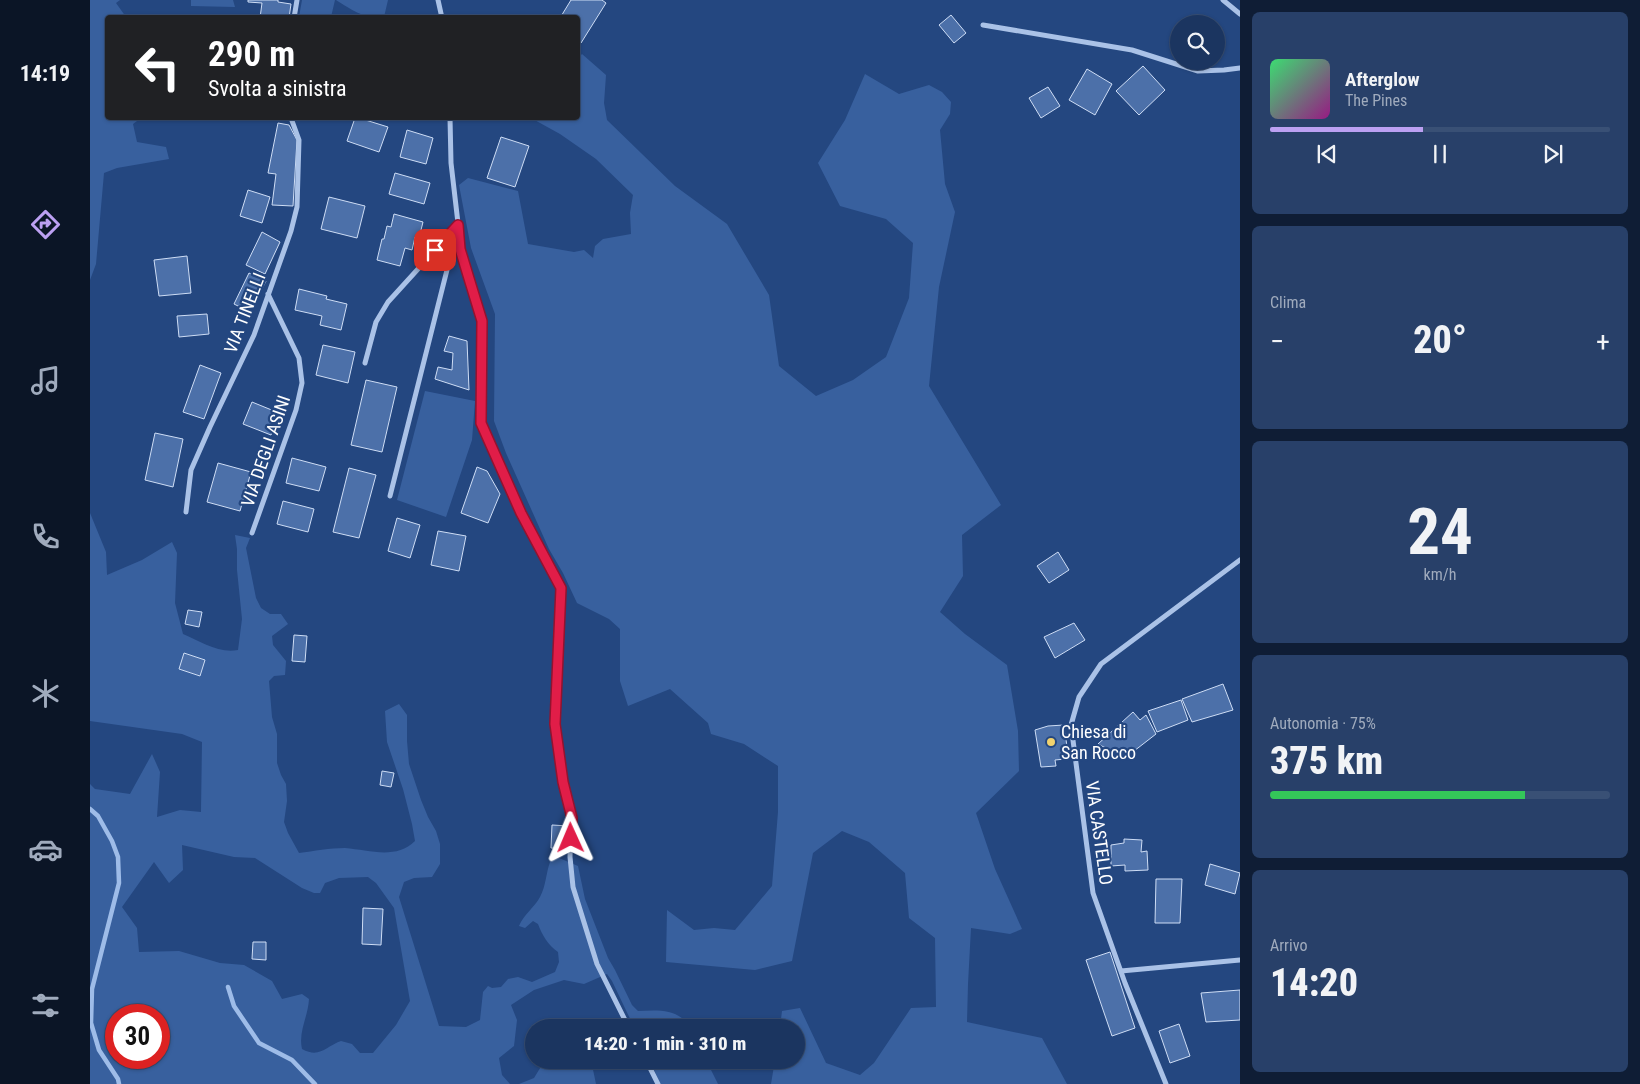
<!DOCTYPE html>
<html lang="it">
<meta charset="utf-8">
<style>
:root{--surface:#1b3560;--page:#284069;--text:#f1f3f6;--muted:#a0abbd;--line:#395075;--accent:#bca0f2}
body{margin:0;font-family:"Roboto Condensed",sans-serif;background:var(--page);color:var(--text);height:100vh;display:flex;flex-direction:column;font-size:19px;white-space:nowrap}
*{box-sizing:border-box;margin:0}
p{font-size:16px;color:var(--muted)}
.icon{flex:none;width:28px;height:28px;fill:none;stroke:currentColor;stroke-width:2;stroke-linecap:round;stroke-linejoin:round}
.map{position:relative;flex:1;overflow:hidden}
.details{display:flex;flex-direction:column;gap:12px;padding:12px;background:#0f1d35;width:400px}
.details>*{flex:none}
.top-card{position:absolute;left:15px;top:15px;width:475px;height:105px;border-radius:5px;box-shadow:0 1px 4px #0004,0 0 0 1px var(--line);background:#202124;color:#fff;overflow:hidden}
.fabs{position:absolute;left:1080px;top:15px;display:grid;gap:10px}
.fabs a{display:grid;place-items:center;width:55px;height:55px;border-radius:50%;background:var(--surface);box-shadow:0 1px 4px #0004,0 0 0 1px var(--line);font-size:25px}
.speed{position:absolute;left:15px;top:1004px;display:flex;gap:10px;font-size:25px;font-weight:700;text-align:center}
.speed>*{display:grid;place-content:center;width:65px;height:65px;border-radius:50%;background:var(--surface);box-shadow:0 1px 4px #0004,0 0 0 1px var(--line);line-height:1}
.speed .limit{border:8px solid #d22;background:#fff;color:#111}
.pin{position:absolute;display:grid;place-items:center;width:42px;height:42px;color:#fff;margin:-21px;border-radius:10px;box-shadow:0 2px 8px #0006}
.me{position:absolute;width:55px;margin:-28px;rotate:359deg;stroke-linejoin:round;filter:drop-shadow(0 0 4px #0008)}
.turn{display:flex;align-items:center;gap:18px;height:105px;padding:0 20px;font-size:22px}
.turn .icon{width:65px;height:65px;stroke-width:2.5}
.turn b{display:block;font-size:35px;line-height:42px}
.big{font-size:38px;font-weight:800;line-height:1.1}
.details .card{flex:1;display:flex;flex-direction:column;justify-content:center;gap:8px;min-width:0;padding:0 18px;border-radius:8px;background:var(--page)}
.details .dial{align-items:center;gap:0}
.dial b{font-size:65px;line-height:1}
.song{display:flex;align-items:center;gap:15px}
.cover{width:60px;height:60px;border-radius:8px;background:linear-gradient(135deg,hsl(140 70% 55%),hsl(310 70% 35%))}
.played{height:5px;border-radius:2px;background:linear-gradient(90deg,var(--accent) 45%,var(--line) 45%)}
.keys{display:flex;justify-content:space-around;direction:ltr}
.heat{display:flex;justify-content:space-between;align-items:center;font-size:28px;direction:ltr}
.charge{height:8px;border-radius:4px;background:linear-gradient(90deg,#34c759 75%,var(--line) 0)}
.trip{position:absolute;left:435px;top:1019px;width:280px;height:50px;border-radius:25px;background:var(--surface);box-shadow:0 1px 4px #0004,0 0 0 1px var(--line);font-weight:800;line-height:50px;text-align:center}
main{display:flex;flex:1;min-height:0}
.tabs{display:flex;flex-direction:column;width:90px;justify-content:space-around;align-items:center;background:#0b1526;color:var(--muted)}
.tabs .icon{width:35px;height:35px}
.tabs .current{color:var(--accent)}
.tabs b{font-size:22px;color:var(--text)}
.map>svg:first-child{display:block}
.green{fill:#38609e;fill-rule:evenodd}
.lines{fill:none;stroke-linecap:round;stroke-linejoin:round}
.stream{stroke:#9ebce8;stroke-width:4.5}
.building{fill:#4c70a9;stroke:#ceddf5}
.street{stroke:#aac2e7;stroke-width:5}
.route-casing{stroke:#92132f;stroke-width:12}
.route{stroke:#e11d48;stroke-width:9}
.poi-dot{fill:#f1d26e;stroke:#244780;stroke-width:2}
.labels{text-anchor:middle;stroke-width:4.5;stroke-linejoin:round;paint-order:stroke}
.street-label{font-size:18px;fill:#fff;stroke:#244780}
.poi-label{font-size:18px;fill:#fff;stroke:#244780;text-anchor:start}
</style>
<main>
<nav class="tabs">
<b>14:19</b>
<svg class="icon current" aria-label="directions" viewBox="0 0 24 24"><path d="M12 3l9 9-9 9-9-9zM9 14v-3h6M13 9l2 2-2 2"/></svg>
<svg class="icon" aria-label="music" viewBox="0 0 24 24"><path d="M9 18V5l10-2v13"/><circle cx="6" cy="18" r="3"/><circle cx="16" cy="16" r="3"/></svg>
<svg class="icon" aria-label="phone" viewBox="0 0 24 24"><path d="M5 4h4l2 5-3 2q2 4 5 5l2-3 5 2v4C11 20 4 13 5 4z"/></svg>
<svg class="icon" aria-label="climate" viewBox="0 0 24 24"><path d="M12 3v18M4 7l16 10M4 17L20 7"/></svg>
<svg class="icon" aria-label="car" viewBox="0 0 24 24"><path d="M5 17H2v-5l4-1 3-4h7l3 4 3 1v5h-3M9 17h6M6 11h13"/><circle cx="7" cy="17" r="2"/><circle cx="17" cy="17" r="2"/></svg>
<svg class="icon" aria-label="filters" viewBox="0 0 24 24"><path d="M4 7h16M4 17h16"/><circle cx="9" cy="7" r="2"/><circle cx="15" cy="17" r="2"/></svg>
</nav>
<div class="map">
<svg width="1150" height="1084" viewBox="0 0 1150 1084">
<rect width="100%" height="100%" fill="#244780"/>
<path class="green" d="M0,0h30l-4,3 10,14 -18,1v100h33l-8,6 4,18 29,5 3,12 -52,9 -13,5 -8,91 -6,16z
M101,0h42l2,7 -44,-1z
M212,0h33l-4,17h-32z
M246,0h52l-4,17c-22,1 -30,-6 -48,-17z
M492,54l24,21 -2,28 3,17 68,66 52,38 42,71 10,71 37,30 37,-16 33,-23 23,-59 4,-55 -27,-24 -46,-13 -22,-43 27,-43 20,-46 34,20 30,-9 13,7 9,10 -1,12 -10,16 5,54 10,28 -16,75 -10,99 72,119 -39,30 1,41 -23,36 25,22 42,31 11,66 1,40 -43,42 19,56 27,60 -12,5 -39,-6 -3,56 -1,38 75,16 25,46h-296l4,-24h21v-32l-16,-1 2,-16 18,-3 26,55 34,12 14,-12 37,-55 25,-1 -1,-69 -26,-20 -4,-45 -36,-31 -27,-11 -29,22 -21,108 -37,9 -89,-8 1,-52 27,20 20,-2 21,2 37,-44 6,-74v-46l-34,-22 -33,-10 -3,-11 -38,-34 -42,17 -8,-25v-52l-11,-10 -32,-16 -14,-30 -14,-24 -43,-96 -12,-32 1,-107 -24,-66 -12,-63 9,-7 50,13 10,53 46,8 10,-2 9,8 2,-12 8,-7 28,-5 -1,-21 3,-18 -37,-36 -36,-25 -29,-16h47v-60z
M335,391l50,10 -3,39 -26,77 -49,-17z
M0,513l16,39 1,23 35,-15 30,-18 5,11 -2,50 8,31c17,7 36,20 55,16l4,-31 -5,-49v-21l-2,-14 15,3 -4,10 10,50 5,10 9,6h11l7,10 -16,12 1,9 13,16 -1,14 -11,1 -5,5 3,36 5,17v29l4,12 5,9 1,17 -3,21 4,11 11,20c15,-2 31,-5 46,-5 24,2 51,12 70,-7l-3,-17 -9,-35 -16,-47 -2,-31 14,-7 8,11v26l2,23 12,36 7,17 8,14 4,13v20l-8,13 -18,1 -10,4 -5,15 40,129 27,1 14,-7 3,-28 5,-6 4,2 9,-1 7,-8 10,-2 14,5 23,-10 4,-10 -1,-10c-10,-7 -16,-17 -20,-28l-5,-3 -8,7 -6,-2c5,-12 15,-18 21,-29 6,-11 6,-24 10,-35l9,-4 19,8 7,33 23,59 7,12 17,35 6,6c19,-1 41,-3 51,16h-55l-22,-46 -5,-7 -23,10 -20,-4 -30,10 -23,15 6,15 -3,26 -15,12 3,17 8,9h-420v-300l5,5 35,5 22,-40 8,18 -3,45 23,-7 21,2 1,-70 -20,-8 -92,-13zM92,845l52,12 21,1 47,30 12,5h6l5,-10 14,-5 29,-1 8,6 18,25 16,93 -14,24 -23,28h-13l-8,-9 -11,-3c-15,5 -21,18 -39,8 -4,-17 6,-32 7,-50l-7,-5 -20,5 -10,-18 -28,-16 -24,-2 -41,-12 -40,1 -2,-24 -15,-21 32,-45 15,21 14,-13zM26,1015h43v43h-43z
M455,1060h46l5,24h-77l15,-6z
M560,1060h56l12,24h-58z"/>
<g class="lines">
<path class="stream" d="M0,809l8,7 14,25 6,16 1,26 -27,106 -1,34 8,27 19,29 1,5
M138,987l6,19 25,37 33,17 23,24"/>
</g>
<path class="building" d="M158,0h30v2l13,2 -2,14h-29l2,-15 -14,-1z
M481,0h31l4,3 -25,40 -3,-2v-23h-18z
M861,15l15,18 -12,10 -15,-18z
M1053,66l22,24 -26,25 -23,-24z
M997,69l25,15 -17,31 -26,-15z
M958,87l12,19 -19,12 -12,-20z
M265,118h4l29,9 -9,25 -32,-11z
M188,123l11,2 8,15 -4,66 -21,-1 4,-31 -8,-1z
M317,130l26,8 -7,26 -26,-7z
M411,137l28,9 -14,41 -28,-9z
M305,173l35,10 -6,21 -35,-10z
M158,190l22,7 -8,26 -22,-7z
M239,197l36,9 -8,32 -36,-9z
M304,214l29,8 -4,16 -4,-1 -3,13 -7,-2 -5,18 -23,-6 5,-21h2l3,-13 4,1z
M172,232l18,10 -15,32 -19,-9z
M97,256l4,37 -32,3 -5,-36z
M159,273l17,8 -16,31 -16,-8z
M209,289l28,7 -1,3 21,5 -6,26 -21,-5 2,-9 -27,-6z
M117,314l2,20 -30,3 -2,-21z
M359,336l18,5 2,49 -34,-11 3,-12 14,3 1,-17 -9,-2z
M233,345l32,7 -7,31 -32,-8z
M110,365l21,8 -17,46 -21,-7z
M276,380l31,7 -15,65 -31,-7z
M162,402l27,11 -8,22 -28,-11z
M65,433l28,6 -10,48 -28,-7z
M202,458l34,9 -7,24 -33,-8z
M128,463l33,9 -11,39 -33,-9z
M387,467l10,4 13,23 -12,29 -27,-10z
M259,468l27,7 -17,63 -26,-6z
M193,501l31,8 -6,23 -31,-8z
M307,518l23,7 -10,33 -22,-7z
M348,531l28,5 -7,35 -28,-6z
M968,552l11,18 -20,13 -12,-17z
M98,610l14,2 -3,15 -14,-3z
M984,623l11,17 -30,18 -11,-21z
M204,635l13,1 -2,26 -13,-1z
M94,653l21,7 -5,16 -21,-7z
M1133,684l10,26 -41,12 -10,-23z
M1091,700l7,20 -31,12 -9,-21z
M1043,712l7,8 6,-5 10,19 -31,24 -27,-14z
M974,725l4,29h-4l1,5 -10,1 1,6 -15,1 -6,-37 13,-4z
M292,771l12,2 -3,14 -11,-2z
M462,825l17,1 -1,23 -17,-1z
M1034,839l18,1 -1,12 6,-1 1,19 -23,1v-6l-14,1v-21l13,-2z
M1120,864l30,9 -5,21 -30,-9z
M1066,879h26l-2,44h-25z
M273,908l20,1 -2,36 -19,-1z
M163,942h13v18l-14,-1z
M1020,952l25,76 -23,8 -26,-76z
M1150,990v30l-34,2 -5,-29z
M1089,1024l11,32 -20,7 -11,-32z"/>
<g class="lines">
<path class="street" d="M348,0l4,18
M1133,0l17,14
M204,18l3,-18
M893,25l149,25 66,21 26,-1 16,-2
M360,118l1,45 10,86 21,72 -1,102 40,90 40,75 -6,136 8,58 8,36 -1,39 3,30 24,77 32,64
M275,363l11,-41 12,-20 70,-77
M300,496l60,-238 11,-9
M96,512l5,-42 19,-43 44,-92 37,-104 6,-24 2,-67 -8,-22
M162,533l44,-123 6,-27 -3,-25 -31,-64
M1031,971l119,-11
M556,1060l12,24
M1076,1084l-41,-101 -32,-90 -22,-168 8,-28 22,-33 139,-104"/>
</g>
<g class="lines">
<g class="route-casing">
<path id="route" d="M345,250l23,-25 2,24 22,72 -1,102 40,90 40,75 -6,136 8,58 9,36 -1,20"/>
</g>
<use href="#route" class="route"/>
</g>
<circle class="poi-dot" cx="961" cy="742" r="5"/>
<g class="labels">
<g class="street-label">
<text transform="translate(155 313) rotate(-69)" y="6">VIA TINELLI</text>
<text transform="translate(176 451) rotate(-71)" y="6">VIA DEGLI ASINI</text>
<text transform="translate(1009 833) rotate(82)" y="6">VIA CASTELLO</text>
</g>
<g class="poi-label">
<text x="971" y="738">Chiesa di<tspan x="971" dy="21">San Rocco</tspan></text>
</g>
</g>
</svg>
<div class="fabs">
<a><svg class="icon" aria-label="search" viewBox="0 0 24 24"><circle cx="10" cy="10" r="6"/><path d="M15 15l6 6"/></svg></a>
</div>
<div class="speed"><div class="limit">30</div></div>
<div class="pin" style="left:345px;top:250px;background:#d93025"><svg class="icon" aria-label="arrive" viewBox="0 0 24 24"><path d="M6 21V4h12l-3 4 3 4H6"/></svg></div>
<svg class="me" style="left:481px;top:838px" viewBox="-20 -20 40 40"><path d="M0-17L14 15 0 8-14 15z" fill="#e11d48" stroke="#fff" stroke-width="4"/></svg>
<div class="trip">14:20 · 1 min · 310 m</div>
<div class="top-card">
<div class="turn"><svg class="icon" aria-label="left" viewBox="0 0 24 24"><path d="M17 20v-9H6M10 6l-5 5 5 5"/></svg><div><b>290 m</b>Svolta a sinistra</div></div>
</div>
</div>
<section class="details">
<div class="card">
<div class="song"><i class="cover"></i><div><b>Afterglow</b><p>The Pines</p></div></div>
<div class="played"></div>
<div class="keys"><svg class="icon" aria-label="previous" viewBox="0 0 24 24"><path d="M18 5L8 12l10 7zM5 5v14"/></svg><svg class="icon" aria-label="pause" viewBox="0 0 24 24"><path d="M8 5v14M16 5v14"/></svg><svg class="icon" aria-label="next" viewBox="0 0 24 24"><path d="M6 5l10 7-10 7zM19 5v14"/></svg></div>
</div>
<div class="card"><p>Clima</p>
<div class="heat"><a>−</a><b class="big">20°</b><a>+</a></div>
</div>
<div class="card dial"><b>24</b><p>km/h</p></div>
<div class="card"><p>Autonomia · 75%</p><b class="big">375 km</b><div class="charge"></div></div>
<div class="card"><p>Arrivo</p><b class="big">14:20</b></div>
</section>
</main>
